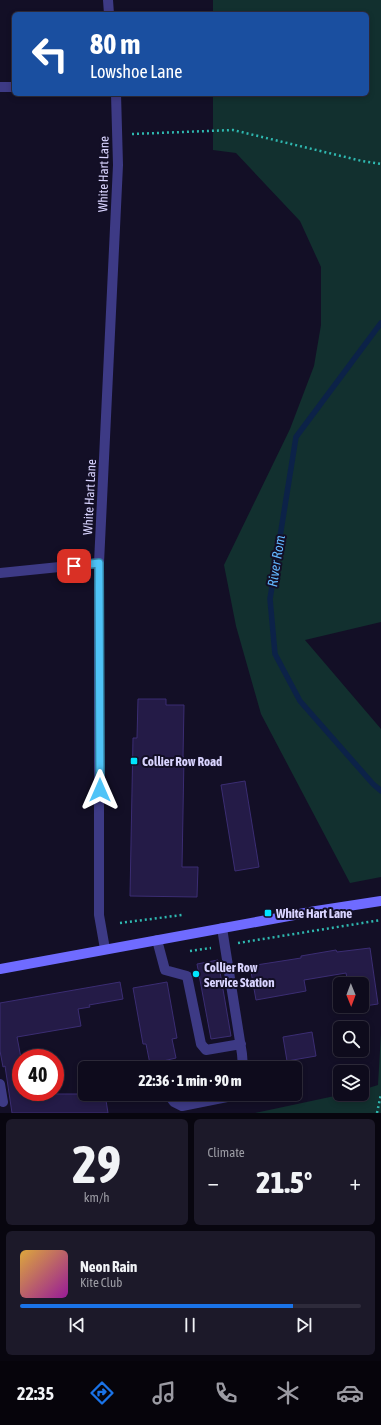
<!DOCTYPE html>
<meta charset="utf-8">
<style>
:root{--surface:#0e0b1c;--page:#1c1929;--text:#f1f3f6;--muted:#9b9ba3;--line:#2e2b3b;--accent:#1a73e8}
body{margin:0;font-family:"Asap Condensed",sans-serif;background:var(--page);color:var(--text);height:100vh;display:flex;flex-direction:column;font-size:15px;white-space:nowrap}
*{box-sizing:border-box;margin:0}
p{font-size:13px;color:var(--muted)}
.icon{flex:none;width:22px;height:22px;fill:none;stroke:currentColor;stroke-width:2;stroke-linecap:round;stroke-linejoin:round}
.map{position:relative;height:1113px;overflow:hidden}
.sheet{display:flex;flex-direction:column;gap:6px;padding:6px;background:#08060f;flex:1}
.sheet>*{flex:none}
.guide{position:absolute;left:12px;top:12px;width:357px;height:84px;border-radius:6px;box-shadow:0 2px 6px #0003,0 0 0 1px var(--line);background:#1a4fa0;color:#fff;overflow:hidden}
.needle{width:26px;rotate:179deg}
.fabs{position:absolute;left:333px;top:977px;display:grid;gap:8px}
.fabs a{display:grid;place-items:center;width:36px;height:36px;border-radius:6px;background:var(--surface);box-shadow:0 2px 6px #0003,0 0 0 1px var(--line);font-size:20px}
.speed{position:absolute;left:12px;top:1049px;display:flex;gap:8px;font-size:20px;font-weight:700;text-align:center}
.speed>*{display:grid;place-content:center;width:52px;height:52px;border-radius:50%;background:var(--surface);box-shadow:0 2px 6px #0003,0 0 0 1px var(--line);line-height:1}
.speed .limit{border:6px solid #d22;background:#fff;color:#111}
.pin{position:absolute;display:grid;place-items:center;width:34px;height:34px;color:#fff;margin:-17px;border-radius:8px;box-shadow:0 2px 6px #0006}
.me{position:absolute;width:44px;margin:-22px;rotate:0deg;stroke-linejoin:round;filter:drop-shadow(0 0 3px #0008)}
.turn{display:flex;align-items:center;gap:14px;height:84px;padding:0 12px;font-size:18px}
.turn .icon{width:52px;height:52px;stroke-width:2.5}
.turn b{display:block;font-size:28px;line-height:34px}
.big{font-size:30px;font-weight:800;line-height:1.1}
.sheet .tile{flex:1;display:flex;flex-direction:column;justify-content:center;gap:6px;min-width:0;padding:0 14px;border-radius:6px;background:var(--page)}
.sheet .dial{align-items:center;gap:0}
.dial b{font-size:52px;line-height:1}
.song{display:flex;align-items:center;gap:12px}
.cover{width:48px;height:48px;border-radius:6px;background:linear-gradient(135deg,hsl(40 70% 55%),hsl(300 70% 35%))}
.played{height:4px;border-radius:2px;background:linear-gradient(90deg,var(--accent) 80%,var(--line) 80%)}
.keys{display:flex;justify-content:space-around;direction:ltr}
.heat{display:flex;justify-content:space-between;align-items:center;font-size:22px;direction:ltr}
.sheet .tiles{flex:1;display:grid;gap:6px;grid-template-columns:1fr 1fr}
.tile:last-child{grid-column:span 2}
.trip{position:absolute;left:78px;top:1061px;width:224px;height:40px;border-radius:6px;background:var(--surface);box-shadow:0 2px 6px #0003,0 0 0 1px var(--line);font-weight:800;line-height:40px;text-align:center}
.tabs{display:flex;height:64px;justify-content:space-around;align-items:center;background:#06040b;color:var(--muted)}
.tabs .icon{width:28px;height:28px}
.tabs .active{color:var(--accent)}
.tabs b{font-size:18px;color:var(--text)}
.map>svg:first-child{display:block}
.green{fill:#12302f}
.lines{fill:none;stroke-linecap:round;stroke-linejoin:round}
.stream{stroke:#0c2248;stroke-width:5.5}
.building{fill:#241b47;stroke:#3b2d73}
.path{stroke:#2fb8b0;stroke-width:2.5;stroke-dasharray:2 3;stroke-linecap:butt}
.service{stroke:#3d3a85;stroke-width:10}
.minor{stroke:#3d3a85;stroke-width:10}
.tertiary{stroke:#3d3a85;stroke-width:10}
.secondary{stroke:#6f6bff;stroke-width:10}
.route-casing{stroke:#337fa1;stroke-width:10}
.route{stroke:#4fc3f7;stroke-width:7}
.poi-dot{fill:#00e5ff;stroke:#130f26;stroke-width:1.5}
.labels{text-anchor:middle;stroke-width:4;stroke-linejoin:round;paint-order:stroke}
.street-label{font-size:13px;fill:#d9d4ff;stroke:#130f26}
.poi-label{font-size:13px;font-weight:bold;fill:#d9d4ff;stroke:#130f26;text-anchor:start}
.water-label{font-size:14px;font-style:italic;fill:#62b6ff;stroke:#130f26}
</style>
<div class="map">
<svg width="381" height="1113" viewBox="0 0 381 1113">
<rect width="100%" height="100%" fill="#130f26"/>
<path class="green" d="M213,0h168v622l-76,18 76,89v148l-31,6 -89,-169 -25,-88 -12,-61 66,-136 24,-63 7,-41v-58l-21,-46 -64,-68 -23,-3v-56h154v-80h-154z
M381,1033v80h-126l89,-19h18v-4l16,-5z"/>
<g class="lines">
<path class="stream" d="M381,323l-85,114 -26,162 5,55 25,47 73,83 8,7"/>
</g>
<path class="building" d="M138,699h28v6h18l-1,52h1l-2,110h16l-1,30 -67,-1 3,-158h4z
M245,781l14,86 -24,4 -14,-86z
M370,948l8,56 -27,4v-2h11v-22h-14l-2,-11 -42,7 2,11 -50,9 -6,-34 51,-8v-2l35,-6 1,2z
M218,960l13,76 -20,3 -14,-75z
M120,982l3,17 -34,6 1,2 -12,2 3,17 -64,11 4,21v34h22v2h62l3,19h-96l-7,-47 -2,1 -3,-16v-48z
M167,982l10,56 -5,1 4,19 -26,6 -4,-20h-3l-10,-56z
M312,1032l4,24 -29,5 -4,-24z
M208,1062l2,6h-21v-3z"/>
<g class="lines">
<path class="path" d="M132,134l101,-4 129,31 19,3
M120,923l62,-8
M238,943l143,-23
M190,951l21,-3
M377,1113l4,-19"/>
<path class="service" d="M222,928l20,126 1,14
M157,940l8,30 22,6 14,68 5,6 35,-6
M0,1084l3,18
M168,1094l6,8 8,4 50,-10 3,-2"/>
<path class="minor" d="M0,87h14
M0,573l99,-10"/>
<path class="tertiary" d="M108,0l1,14
M105,949l-6,-34v-352l19,-398 -2,-71"/>
<path class="secondary" d="M0,969l316,-58 65,-10"/>
</g>
<g class="lines">
<g class="route-casing">
<path id="route" d="M74,566l25,-3 1,227"/>
</g>
<use href="#route" class="route"/>
</g>
<g class="poi-dot">
<rect x="130" y="757" width="8" height="8" rx="2"/>
<rect x="264" y="909" width="8" height="8" rx="2"/>
<circle cx="196" cy="974" r="4"/>
</g>
<g class="labels">
<g class="street-label">
<text transform="translate(103 174) rotate(-89)" y="5">White Hart Lane</text>
<text transform="translate(89 497) rotate(-87)" y="5">White Hart Lane</text>
</g>
<g class="poi-label">
<text x="142" y="766">Collier Row Road</text>
<text x="276" y="918">White Hart Lane</text>
<text x="204" y="972">Collier Row<tspan x="204" dy="15">Service Station</tspan></text>
</g>
<g class="water-label">
<text transform="translate(276 561) rotate(-81)" y="5">River Rom</text>
</g>
</g>
</svg>
<div class="fabs">
<a><svg class="needle" viewBox="-14 -14 28 28"><path d="M0-13l5 13h-10z" fill="#e53935"/><path d="M0 13l5-13h-10z" fill="#9b9ba3"/></svg></a>
<a><svg class="icon" aria-label="search" viewBox="0 0 24 24"><circle cx="10" cy="10" r="6"/><path d="M15 15l6 6"/></svg></a>
<a><svg class="icon" aria-label="layers" viewBox="0 0 24 24"><path d="M12 4l9 5-9 5-9-5zM3 14l9 5 9-5"/></svg></a>
</div>
<div class="speed"><div class="limit">40</div></div>
<div class="pin" style="left:74px;top:566px;background:#d93025"><svg class="icon" aria-label="arrive" viewBox="0 0 24 24"><path d="M6 21V4h12l-3 4 3 4H6"/></svg></div>
<svg class="me" style="left:100px;top:790px" viewBox="-20 -20 40 40"><path d="M0-17L14 15 0 8-14 15z" fill="#4fc3f7" stroke="#fff" stroke-width="4"/></svg>
<div class="trip">22:36 · 1 min · 90 m</div>
<div class="guide">
<div class="turn"><svg class="icon" aria-label="left" viewBox="0 0 24 24"><path d="M17 20v-9H6M10 6l-5 5 5 5"/></svg><div><b>80 m</b>Lowshoe Lane</div></div>
</div>
</div>
<section class="sheet">
<div class="tiles">
<div class="tile dial"><b>29</b><p>km/h</p></div>
<div class="tile"><p>Climate</p>
<div class="heat"><a>−</a><b class="big">21.5°</b><a>+</a></div>
</div>
<div class="tile">
<div class="song"><i class="cover"></i><div><b>Neon Rain</b><p>Kite Club</p></div></div>
<div class="played"></div>
<div class="keys"><svg class="icon" aria-label="previous" viewBox="0 0 24 24"><path d="M18 5L8 12l10 7zM5 5v14"/></svg><svg class="icon" aria-label="pause" viewBox="0 0 24 24"><path d="M8 5v14M16 5v14"/></svg><svg class="icon" aria-label="next" viewBox="0 0 24 24"><path d="M6 5l10 7-10 7zM19 5v14"/></svg></div>
</div>
</div>
</section>
<nav class="tabs">
<b>22:35</b>
<svg class="icon active" aria-label="directions" viewBox="0 0 24 24"><path d="M12 3l9 9-9 9-9-9zM9 14v-3h6M13 9l2 2-2 2"/></svg>
<svg class="icon" aria-label="music" viewBox="0 0 24 24"><path d="M9 18V5l10-2v13"/><circle cx="6" cy="18" r="3"/><circle cx="16" cy="16" r="3"/></svg>
<svg class="icon" aria-label="phone" viewBox="0 0 24 24"><path d="M5 4h4l2 5-3 2q2 4 5 5l2-3 5 2v4C11 20 4 13 5 4z"/></svg>
<svg class="icon" aria-label="climate" viewBox="0 0 24 24"><path d="M12 3v18M4 7l16 10M4 17L20 7"/></svg>
<svg class="icon" aria-label="car" viewBox="0 0 24 24"><path d="M5 17H2v-5l4-1 3-4h7l3 4 3 1v5h-3M9 17h6M6 11h13"/><circle cx="7" cy="17" r="2"/><circle cx="17" cy="17" r="2"/></svg>
</nav>
